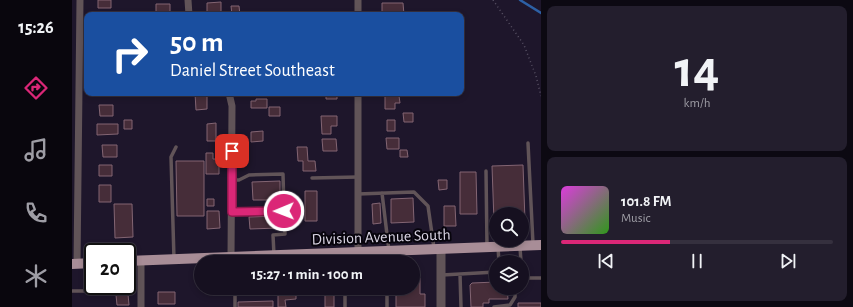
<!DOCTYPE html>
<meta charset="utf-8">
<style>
:root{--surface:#161020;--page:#231e2d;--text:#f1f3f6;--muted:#9e9da5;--line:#35303e;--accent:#db2777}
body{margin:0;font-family:"Alegreya Sans",sans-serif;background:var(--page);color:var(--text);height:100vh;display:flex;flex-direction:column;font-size:15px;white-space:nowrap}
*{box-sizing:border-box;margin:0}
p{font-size:13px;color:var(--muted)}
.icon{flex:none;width:22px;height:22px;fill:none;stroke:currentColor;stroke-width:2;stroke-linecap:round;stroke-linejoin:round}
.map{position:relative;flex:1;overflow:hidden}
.drawer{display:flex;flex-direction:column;gap:6px;padding:6px;background:#0c0912;width:312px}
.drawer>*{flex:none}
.top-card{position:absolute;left:12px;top:12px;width:380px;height:84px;border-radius:8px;box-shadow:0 2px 6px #0003,0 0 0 1px var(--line);background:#1a4fa0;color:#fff;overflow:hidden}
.tools{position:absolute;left:417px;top:207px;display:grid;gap:8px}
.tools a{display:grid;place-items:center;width:40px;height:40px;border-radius:50%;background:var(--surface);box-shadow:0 2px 6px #0003,0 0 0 1px var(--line);font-size:20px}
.speed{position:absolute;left:12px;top:243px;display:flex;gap:8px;font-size:20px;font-weight:700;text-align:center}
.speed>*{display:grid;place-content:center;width:52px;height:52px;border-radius:50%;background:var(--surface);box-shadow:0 2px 6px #0003,0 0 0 1px var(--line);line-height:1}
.speed .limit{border:2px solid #111;border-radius:6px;background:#fff;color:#111}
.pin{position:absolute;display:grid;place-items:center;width:34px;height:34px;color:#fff;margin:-17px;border-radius:8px;box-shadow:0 2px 6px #0006}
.me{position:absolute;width:44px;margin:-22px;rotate:269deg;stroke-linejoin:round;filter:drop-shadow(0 0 3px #0008)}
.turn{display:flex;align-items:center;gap:14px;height:84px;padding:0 20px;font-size:18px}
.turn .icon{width:52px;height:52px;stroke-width:2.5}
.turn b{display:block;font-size:28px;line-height:34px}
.drawer .card{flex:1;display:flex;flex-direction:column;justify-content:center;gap:6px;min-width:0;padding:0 14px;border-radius:8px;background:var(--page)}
.drawer .dial{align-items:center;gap:0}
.dial b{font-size:52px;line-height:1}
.song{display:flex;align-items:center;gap:12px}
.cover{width:48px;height:48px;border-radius:6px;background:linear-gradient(135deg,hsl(300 70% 55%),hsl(110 70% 35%))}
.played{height:4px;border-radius:2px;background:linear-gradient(90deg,var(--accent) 40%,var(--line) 40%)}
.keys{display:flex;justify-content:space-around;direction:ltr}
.trip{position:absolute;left:122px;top:255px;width:226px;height:40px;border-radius:20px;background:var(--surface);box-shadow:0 2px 6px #0003,0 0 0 1px var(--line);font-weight:600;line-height:40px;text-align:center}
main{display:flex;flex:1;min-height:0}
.menu{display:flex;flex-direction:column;width:72px;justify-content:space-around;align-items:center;background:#09060d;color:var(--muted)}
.menu .icon{width:28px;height:28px}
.menu .on{color:var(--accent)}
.menu b{font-size:18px;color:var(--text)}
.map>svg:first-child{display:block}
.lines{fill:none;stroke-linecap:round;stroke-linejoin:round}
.stream{stroke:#2d60a5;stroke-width:2.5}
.building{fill:#462d39;stroke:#836573}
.path{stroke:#585164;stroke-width:1.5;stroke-dasharray:1 3;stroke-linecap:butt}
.service{stroke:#615458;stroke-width:3.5}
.minor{stroke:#615458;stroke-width:7}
.tertiary{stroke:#615458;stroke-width:9}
.primary{stroke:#a88d97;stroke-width:10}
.route-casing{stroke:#8e194d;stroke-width:10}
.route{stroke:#db2777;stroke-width:7}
.labels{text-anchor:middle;stroke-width:4;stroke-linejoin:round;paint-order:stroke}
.street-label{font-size:16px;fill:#dad5e4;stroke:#07040c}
</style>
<main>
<nav class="menu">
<b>15:26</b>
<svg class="icon on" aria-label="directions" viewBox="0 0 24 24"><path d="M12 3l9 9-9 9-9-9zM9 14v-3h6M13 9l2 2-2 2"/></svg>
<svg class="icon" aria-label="music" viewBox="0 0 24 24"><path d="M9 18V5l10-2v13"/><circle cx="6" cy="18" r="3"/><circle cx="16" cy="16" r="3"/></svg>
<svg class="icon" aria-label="phone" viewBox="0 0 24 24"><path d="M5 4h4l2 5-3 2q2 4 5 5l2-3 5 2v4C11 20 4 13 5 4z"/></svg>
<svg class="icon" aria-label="climate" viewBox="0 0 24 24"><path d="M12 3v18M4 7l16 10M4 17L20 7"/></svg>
</nav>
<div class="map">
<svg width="469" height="307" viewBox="0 0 469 307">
<rect width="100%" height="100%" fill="#1e162b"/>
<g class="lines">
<path class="stream" d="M448,0l21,13"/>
</g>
<path class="building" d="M26,0h13v8h-13z
M149,2v11h-14v-10z
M310,3h21l1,12h-10v-3h-12z
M84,4h14v10h-14z
M159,6h8l1,9h-8z
M123,93h12v16l-11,1z
M254,93h11v6h-11z
M313,93h10v3h4l1,7h-5v6h-10z
M184,99h11v9h-16v-7h5z
M27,105h14v11h-13z
M197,107h11v9h-11z
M331,113h10v9h-9z
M249,116h16v10h-6v8h-9z
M52,120h8v9h-8z
M315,120h8v11h-8z
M144,123v18h-9v-17z
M25,124h21v10l-21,1z
M191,131v10l-12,1v-10z
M314,138h13v11h-12z
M250,139h14l1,12h-14z
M30,145h15v12h-14z
M225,147h10l1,14h7l1,10h-13v-10h-5z
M328,150h7l1,7h-8z
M134,153h7v6h6v15h-13z
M104,161h28v55h-27z
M27,165h13v11h-13z
M451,165l2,56h-3v-7h-26v8h-2l-2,-56z
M388,172h16l1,42h-17z
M366,180h9v9l-8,1z
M208,181v19h-27l-1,-18z
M27,185h12v17h-12z
M233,191h12v30h-12z
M341,198l1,24 -23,1v-24z
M135,199h7v7h-7z
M308,203l1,20 -8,1 -1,-20z
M42,204h18l1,33 -18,1z
M372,206h11l1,20h-12z
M135,211h12l1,17 -13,1z
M206,216l1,12 -29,1 -1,-12z
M341,278h7v16h5v13h-29v-19h17z
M424,282v6h11l1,11h-19v4h-6v4h-12l-1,-22 2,-2z
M206,288h18v11l-11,1 1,7h-8z
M253,290h9v17h-9z
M86,292h17v12h-17z
M56,294l1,11h-12l-1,-10z
M201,301v6h-35v-5z
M446,303h23v4h-23z"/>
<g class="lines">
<path class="path" d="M421,0l31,45 12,31 5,20"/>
<path class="service" d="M456,143l5,101
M414,171l1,75
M240,178l46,-1
M160,180h7l10,-5 34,-1 1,37
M310,193l7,58 -1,11
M286,194l56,-2 14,14 6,42
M160,212l52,-1 1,23 -12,1 1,20
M426,247l1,15
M448,247l1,15
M273,254v8
M102,259l-3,-102 5,-10
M388,274l1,33
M370,275l54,-3
M450,275l4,3h15
M273,288v19
M0,291h13v-26
M163,307v-16h8v-3
M315,307v-19
M422,307l16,-2 5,-8v-9"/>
<path class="minor" d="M116,0l1,15
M286,0v15
M157,93l3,13 -1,152
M286,93v159
M69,261v46
M5,264l3,-264"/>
<path class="tertiary" d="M369,307v-58"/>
<path class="primary" d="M55,261l414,-16
M0,264l21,-1"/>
</g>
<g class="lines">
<g class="route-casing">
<path id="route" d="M160,151v61l52,-1"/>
</g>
<use href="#route" class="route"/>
</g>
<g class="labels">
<g class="street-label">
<text transform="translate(309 236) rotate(-2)" y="6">Division Avenue South</text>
</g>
</g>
</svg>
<div class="tools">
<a><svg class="icon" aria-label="search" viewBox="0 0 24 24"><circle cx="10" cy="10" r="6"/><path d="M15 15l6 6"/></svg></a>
<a><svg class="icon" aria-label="layers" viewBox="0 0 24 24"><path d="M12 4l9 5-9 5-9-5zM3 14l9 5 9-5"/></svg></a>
</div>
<div class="speed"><div class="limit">20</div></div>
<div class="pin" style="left:160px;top:151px;background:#d93025"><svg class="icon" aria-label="arrive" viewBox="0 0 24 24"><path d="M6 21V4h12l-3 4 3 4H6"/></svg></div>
<svg class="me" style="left:212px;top:211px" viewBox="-20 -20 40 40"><circle r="17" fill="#db2777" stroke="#fff" stroke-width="3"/><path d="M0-11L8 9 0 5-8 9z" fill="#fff"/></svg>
<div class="trip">15:27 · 1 min · 100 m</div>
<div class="top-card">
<div class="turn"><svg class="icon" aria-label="right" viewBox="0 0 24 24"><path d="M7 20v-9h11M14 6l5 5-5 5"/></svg><div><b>50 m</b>Daniel Street Southeast</div></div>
</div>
</div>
<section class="drawer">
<div class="card dial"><b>14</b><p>km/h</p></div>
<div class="card">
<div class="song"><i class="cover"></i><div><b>101.8 FM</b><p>Music</p></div></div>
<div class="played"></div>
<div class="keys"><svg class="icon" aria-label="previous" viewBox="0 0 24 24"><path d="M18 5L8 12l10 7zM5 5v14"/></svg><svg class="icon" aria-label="pause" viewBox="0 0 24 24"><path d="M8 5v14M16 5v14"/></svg><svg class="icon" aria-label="next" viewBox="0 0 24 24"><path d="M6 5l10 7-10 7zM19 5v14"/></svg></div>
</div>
</section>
</main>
